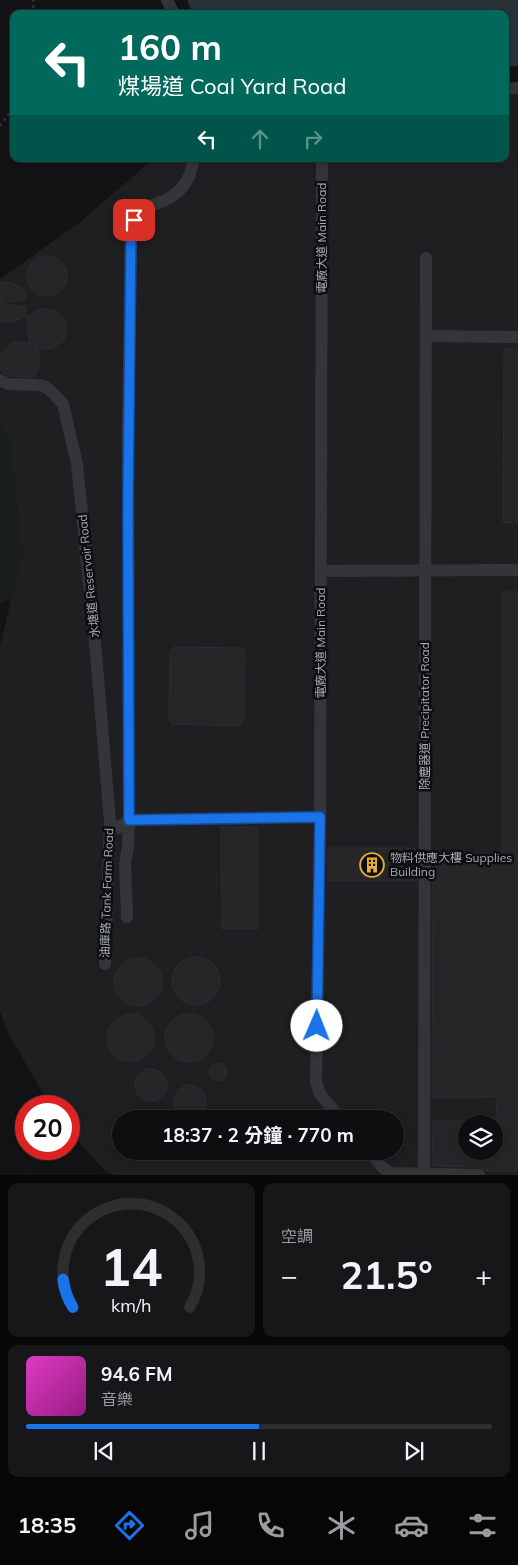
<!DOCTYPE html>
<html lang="zh-TW">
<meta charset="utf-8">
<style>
:root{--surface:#0e0e10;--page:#171719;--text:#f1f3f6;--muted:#9b9c9f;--line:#2e2e30;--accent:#1a73e8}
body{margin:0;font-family:Mulish,"Noto Sans TC",sans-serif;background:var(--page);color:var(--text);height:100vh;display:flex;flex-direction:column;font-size:19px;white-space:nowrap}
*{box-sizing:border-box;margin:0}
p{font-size:16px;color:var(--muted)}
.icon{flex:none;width:28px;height:28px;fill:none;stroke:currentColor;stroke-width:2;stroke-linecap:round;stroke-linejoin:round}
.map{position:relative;height:1175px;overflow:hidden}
.sheet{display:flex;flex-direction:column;gap:8px;padding:8px;background:#080809;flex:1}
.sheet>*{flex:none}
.banner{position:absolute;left:10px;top:10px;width:499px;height:152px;border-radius:10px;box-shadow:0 2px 12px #0003,0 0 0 1px var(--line);background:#00695c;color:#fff;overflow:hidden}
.controls{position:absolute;left:458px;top:1115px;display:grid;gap:10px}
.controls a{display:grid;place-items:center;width:45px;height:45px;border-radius:50%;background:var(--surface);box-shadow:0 2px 12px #0003,0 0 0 1px var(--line);font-size:25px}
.speed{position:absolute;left:15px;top:1095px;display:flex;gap:10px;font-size:25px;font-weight:700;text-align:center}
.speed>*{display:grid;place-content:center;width:65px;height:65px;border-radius:50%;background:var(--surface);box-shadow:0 2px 12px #0003,0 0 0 1px var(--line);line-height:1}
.speed .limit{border:8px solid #d22;background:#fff;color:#111}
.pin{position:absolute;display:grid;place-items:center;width:42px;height:42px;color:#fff;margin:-21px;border-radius:10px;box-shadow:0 2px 8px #0006}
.me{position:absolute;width:55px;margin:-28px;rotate:1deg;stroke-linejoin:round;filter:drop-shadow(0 0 4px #0008)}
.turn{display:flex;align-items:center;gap:18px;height:105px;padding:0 25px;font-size:22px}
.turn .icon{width:65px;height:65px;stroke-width:2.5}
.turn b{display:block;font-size:35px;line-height:42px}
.lanes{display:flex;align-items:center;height:48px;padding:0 25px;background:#0003;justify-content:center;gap:25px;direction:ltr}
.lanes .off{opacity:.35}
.big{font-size:38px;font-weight:700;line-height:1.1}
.sheet .card{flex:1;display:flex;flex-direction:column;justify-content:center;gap:8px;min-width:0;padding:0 18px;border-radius:10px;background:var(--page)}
.sheet .dial{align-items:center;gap:0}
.dial svg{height:130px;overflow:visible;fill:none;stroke:var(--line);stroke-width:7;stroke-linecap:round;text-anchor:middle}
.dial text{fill:var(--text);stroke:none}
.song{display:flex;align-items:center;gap:15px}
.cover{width:60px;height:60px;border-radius:8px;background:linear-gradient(135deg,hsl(310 70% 55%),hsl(310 70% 35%))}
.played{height:5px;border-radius:2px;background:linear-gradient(90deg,var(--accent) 50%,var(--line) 50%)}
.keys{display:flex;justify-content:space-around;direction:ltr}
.heat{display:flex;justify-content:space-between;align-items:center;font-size:28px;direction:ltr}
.sheet .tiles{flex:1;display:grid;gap:8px;grid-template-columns:1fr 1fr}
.card:last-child{grid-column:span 2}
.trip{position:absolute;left:112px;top:1110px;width:292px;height:50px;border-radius:25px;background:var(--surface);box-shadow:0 2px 12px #0003,0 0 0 1px var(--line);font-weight:700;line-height:50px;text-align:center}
.menu{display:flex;height:80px;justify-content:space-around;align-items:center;background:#060606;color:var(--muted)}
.menu .icon{width:35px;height:35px}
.menu .current{color:var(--accent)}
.menu b{font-size:22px;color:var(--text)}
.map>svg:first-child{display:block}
.built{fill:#1f1f22;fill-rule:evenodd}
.green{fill:#191f1a}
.water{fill:#2a3238}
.building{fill:#262629;stroke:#2d2d31}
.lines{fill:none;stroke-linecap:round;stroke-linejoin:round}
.path{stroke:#3a3c40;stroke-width:2;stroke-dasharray:2.5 4;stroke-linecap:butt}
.minor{stroke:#343539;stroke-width:12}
.route-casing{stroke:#114b97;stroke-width:12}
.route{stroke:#1a73e8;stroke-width:9}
.labels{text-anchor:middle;stroke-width:5;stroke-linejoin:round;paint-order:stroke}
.street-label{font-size:12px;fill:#a5aab4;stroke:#0e0e10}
.poi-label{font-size:12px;fill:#a5aab4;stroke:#0e0e10;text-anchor:start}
</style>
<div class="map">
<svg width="518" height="1175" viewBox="0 0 518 1175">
<rect width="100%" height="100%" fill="#131315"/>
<path class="built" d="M505,83h13v1092h-402l-10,-3 -37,-41v-25h-19l-45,-79 -5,-17v-364l22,-91 -13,-112 -9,-20v-144l80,-57 73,-63h352zM121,1119h275v32h-275zM466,1124h28v27h-28z"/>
<path class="green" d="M0,423l9,20 13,112 -10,43 -12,5z"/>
<path class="water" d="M187,0h331v66h-13v-52h-312z"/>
<path class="building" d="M27 276a20 20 0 1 1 40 0a20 20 0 1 1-40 0Z
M5,282l7,1 12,6 2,10 -26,4v-20z
M0,304l26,3 -1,9 -13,6h-12z
M46,309l12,3 8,10v13l-3,6 -10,7 -7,1 -9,-2 3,15 -1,6 -6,9 -23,-1 -8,-4 -2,-5v-10l2,-5 10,-9 6,-1 12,1 -3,-11v-15l12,-7z
M504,349h14v174l-15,-1z
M502,592h16v579h-32l-7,-4 -47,-1 1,-45h33v30h28v-30h2l1,-24 -65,1 1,-245h69z
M174,647l69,1 2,5 -1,66 -5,7 -67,-2 -3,-5 1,-66z
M221,827h36l1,102h-36z
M328,848h87v5h2v28h-89z
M172 981a24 24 0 1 1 48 0a24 24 0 1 1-48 0Z
M114 982a24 24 0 1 1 48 0a24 24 0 1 1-48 0Z
M137,1014l10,7 5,7 2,8 -1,8 -3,8 -6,5 -6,4 -16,-1 -6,-3 -9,-13 1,-15 10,-11 7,-3z
M165 1038a24 24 0 1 1 48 0a24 24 0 1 1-48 0Z
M209 1072a9 9 0 1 1 18 0a9 9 0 1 1-18 0Z
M135 1085a16 16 0 1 1 32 0a16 16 0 1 1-32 0Z
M174 1101a16 16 0 1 1 32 0a16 16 0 1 1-32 0Z"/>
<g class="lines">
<path class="path" d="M31,14l3,-10 -1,-4
M0,126l13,-18 -1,-5 2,-3"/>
<path class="minor" d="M167,0l7,14
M505,89l13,-1
M322,159l-2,658 -4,265 4,12 21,25
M426,336l92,1
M0,380l8,4 31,1 7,2 8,7 9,10 14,60 19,189 14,169 -5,142
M322,571l196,-1
M110,822l3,5 5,1 11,-8 191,-3
M127,917l-2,-53 3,-17 1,-27 -1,-396 3,-193c2,-6 3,-14 7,-19 4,-4 12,-6 18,-8 21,-7 36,-22 37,-45
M369,1151l14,17 8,5 88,2
M424,1174l2,-916"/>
</g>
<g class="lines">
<g class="route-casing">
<path id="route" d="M134,220l-3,11 -3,271 1,318 191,-3 -3,209"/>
</g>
<use href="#route" class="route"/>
</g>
<defs>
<g id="building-ring" transform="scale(1.25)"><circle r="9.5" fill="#0e0e10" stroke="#eaae36" stroke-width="1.5"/><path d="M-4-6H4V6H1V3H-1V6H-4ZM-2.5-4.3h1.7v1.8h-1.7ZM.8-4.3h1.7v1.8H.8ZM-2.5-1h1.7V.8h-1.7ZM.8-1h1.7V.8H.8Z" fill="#eaae36"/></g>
</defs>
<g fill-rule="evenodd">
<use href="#building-ring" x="372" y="865"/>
</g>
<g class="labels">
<g class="street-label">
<text transform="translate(322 238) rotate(-90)" y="4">電廠大道 Main Road</text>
<text transform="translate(89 576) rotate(-96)" y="4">水塘道 Reservoir Road</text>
<text transform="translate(321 643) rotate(-90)" y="4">電廠大道 Main Road</text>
<text transform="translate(425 716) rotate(-90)" y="4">除塵器道 Precipitator Road</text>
<text transform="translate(107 893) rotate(-88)" y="4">油庫路 Tank Farm Road</text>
</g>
<g class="poi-label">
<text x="390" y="862">物料供應大樓 Supplies<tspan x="390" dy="14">Building</tspan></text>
</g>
</g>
</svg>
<div class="controls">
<a><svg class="icon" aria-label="layers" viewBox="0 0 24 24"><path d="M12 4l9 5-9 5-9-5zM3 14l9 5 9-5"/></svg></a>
</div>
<div class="speed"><div class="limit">20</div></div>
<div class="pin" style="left:134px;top:220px;background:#d93025"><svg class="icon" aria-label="arrive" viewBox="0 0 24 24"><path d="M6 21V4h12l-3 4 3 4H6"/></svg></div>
<svg class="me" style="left:317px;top:1026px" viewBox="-20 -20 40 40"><circle r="19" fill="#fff"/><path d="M0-13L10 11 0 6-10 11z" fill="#1a73e8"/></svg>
<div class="trip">18:37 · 2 分鐘 · 770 m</div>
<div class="banner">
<div class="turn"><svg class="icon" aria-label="left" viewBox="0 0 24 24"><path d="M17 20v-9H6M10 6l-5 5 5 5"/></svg><div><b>160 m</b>煤場道 Coal Yard Road</div></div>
<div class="lanes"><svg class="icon" aria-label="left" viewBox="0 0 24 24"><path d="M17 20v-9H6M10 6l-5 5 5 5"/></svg><svg class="icon off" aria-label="ahead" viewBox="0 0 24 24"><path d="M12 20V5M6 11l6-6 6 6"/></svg><svg class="icon off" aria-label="right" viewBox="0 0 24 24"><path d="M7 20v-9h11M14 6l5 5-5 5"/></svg></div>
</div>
</div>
<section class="sheet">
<div class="tiles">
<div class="card dial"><svg viewBox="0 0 100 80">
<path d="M14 69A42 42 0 1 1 86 69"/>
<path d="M14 69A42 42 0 0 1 8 52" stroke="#1a73e8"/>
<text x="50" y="56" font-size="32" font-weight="700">14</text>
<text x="50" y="72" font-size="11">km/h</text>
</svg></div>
<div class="card"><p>空調</p>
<div class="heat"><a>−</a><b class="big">21.5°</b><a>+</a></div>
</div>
<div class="card">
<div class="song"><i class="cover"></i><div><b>94.6 FM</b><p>音樂</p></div></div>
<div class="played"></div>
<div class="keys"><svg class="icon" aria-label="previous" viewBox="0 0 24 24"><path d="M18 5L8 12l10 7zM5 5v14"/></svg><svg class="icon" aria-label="pause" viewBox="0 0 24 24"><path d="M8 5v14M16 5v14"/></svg><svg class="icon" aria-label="next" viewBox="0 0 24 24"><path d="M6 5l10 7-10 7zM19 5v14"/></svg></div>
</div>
</div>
</section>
<nav class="menu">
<b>18:35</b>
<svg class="icon current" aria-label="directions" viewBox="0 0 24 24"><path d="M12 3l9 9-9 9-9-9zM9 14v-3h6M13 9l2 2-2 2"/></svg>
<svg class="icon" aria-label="music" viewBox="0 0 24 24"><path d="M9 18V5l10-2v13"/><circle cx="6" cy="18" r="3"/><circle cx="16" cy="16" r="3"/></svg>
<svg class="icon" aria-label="phone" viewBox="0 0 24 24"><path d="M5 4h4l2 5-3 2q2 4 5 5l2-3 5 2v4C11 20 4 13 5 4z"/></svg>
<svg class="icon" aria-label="climate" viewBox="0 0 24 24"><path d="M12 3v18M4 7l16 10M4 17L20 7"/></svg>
<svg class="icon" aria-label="car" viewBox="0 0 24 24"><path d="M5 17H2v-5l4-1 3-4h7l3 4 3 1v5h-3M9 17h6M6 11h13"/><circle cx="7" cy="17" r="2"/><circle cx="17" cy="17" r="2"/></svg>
<svg class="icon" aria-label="filters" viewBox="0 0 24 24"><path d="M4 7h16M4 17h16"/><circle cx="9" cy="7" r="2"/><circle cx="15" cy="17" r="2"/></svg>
</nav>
